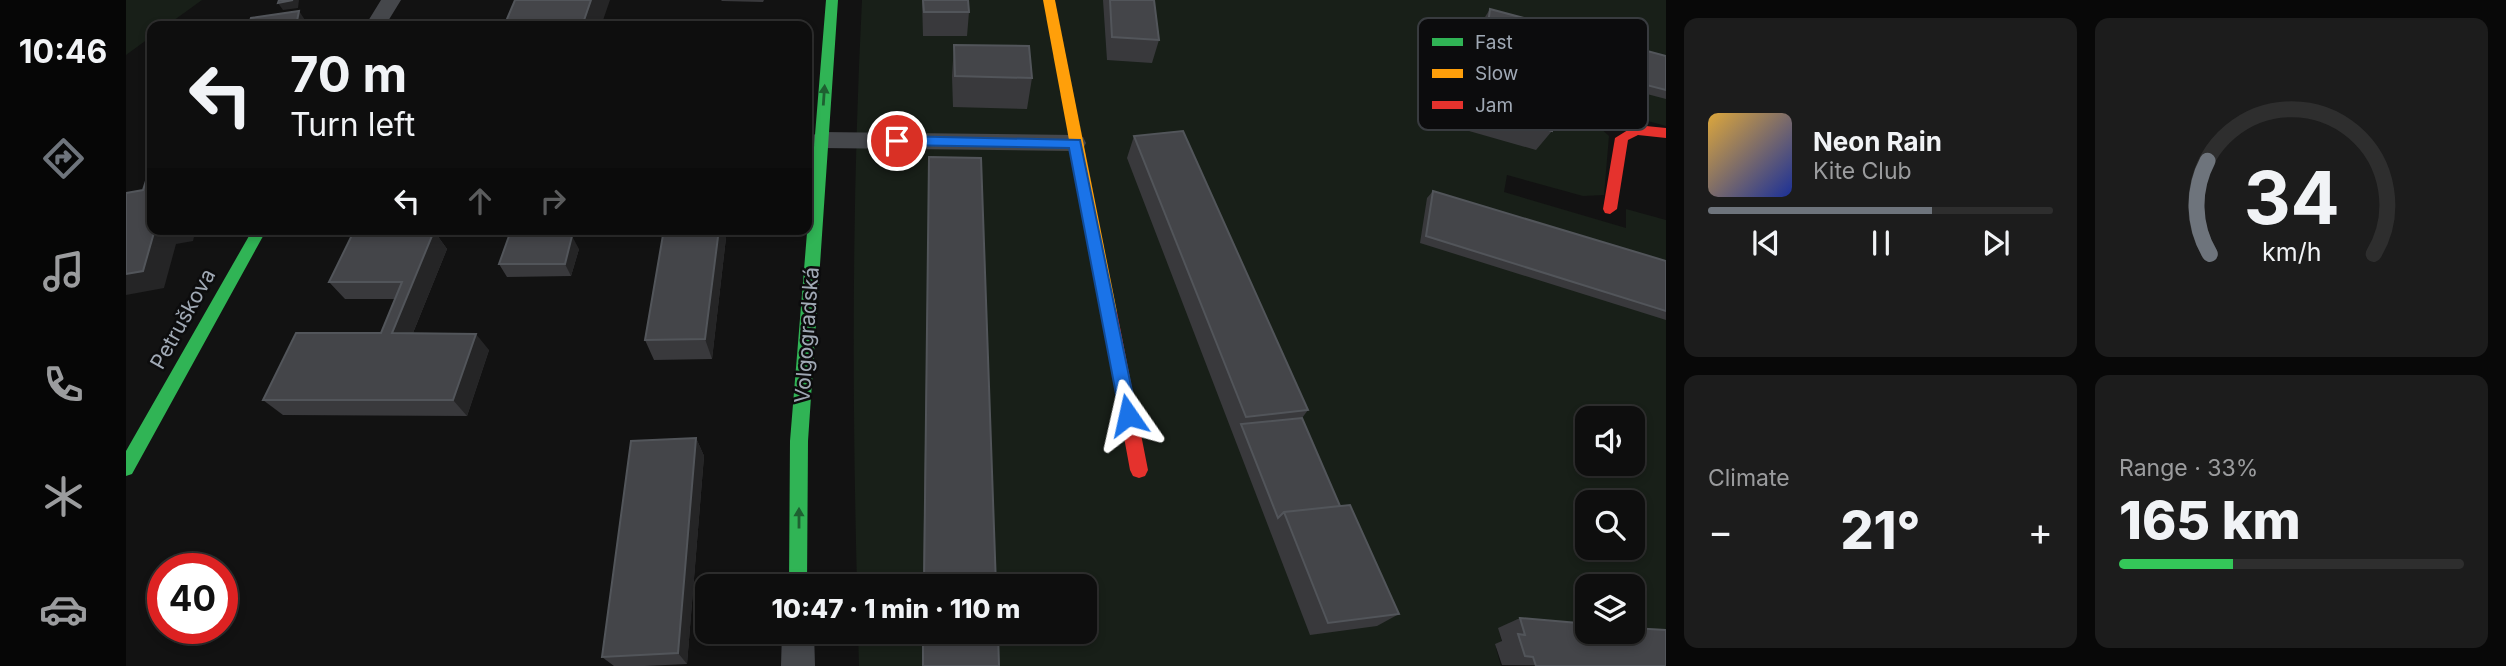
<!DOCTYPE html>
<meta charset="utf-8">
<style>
:root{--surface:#0e0e0e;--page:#1c1c1c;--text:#f1f3f6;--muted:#9b9c9e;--line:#2e2e2e;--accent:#6e747c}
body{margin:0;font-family:Inter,sans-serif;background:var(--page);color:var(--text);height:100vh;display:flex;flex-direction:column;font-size:26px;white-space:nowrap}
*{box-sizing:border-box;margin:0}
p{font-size:23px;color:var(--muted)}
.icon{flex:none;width:38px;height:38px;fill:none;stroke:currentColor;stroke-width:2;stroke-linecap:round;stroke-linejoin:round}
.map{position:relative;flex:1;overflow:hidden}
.sheet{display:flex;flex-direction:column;gap:18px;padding:18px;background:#080808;width:840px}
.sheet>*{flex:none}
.hud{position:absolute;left:21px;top:21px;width:665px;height:214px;border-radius:14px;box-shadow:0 4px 10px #0003,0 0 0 2px var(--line);background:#0e0e0e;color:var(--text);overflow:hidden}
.tools{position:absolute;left:1449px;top:406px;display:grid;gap:14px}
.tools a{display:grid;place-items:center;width:70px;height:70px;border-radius:14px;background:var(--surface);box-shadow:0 4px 10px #0003,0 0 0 2px var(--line);font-size:35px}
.speed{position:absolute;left:21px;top:553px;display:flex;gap:14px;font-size:35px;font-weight:700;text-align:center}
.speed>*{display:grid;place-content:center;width:91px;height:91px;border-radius:50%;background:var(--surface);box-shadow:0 4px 10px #0003,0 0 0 2px var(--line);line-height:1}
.speed .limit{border:10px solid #d22;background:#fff;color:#111}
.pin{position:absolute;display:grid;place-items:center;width:60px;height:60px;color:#fff;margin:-30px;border:4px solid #fff;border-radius:50%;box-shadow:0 2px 7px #0007}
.me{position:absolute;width:77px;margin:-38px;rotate:349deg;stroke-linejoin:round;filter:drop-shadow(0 0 5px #0008)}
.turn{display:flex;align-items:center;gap:24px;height:147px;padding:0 28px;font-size:32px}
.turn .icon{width:91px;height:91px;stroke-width:2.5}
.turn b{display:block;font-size:49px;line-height:60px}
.lanes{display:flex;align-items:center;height:66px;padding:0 28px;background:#0003;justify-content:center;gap:35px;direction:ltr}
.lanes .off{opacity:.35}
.big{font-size:52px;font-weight:800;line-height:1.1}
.sheet .tile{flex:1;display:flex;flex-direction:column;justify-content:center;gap:10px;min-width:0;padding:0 24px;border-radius:14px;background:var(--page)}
.sheet .dial{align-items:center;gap:0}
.dial svg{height:182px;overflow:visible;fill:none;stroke:var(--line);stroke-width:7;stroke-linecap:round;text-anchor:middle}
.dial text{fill:var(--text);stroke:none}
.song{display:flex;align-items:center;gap:21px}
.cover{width:84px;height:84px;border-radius:10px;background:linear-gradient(135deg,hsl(40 70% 55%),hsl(230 70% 35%))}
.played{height:7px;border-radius:4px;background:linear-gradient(90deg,var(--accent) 65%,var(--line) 65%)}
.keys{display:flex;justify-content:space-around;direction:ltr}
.heat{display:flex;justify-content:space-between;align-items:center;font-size:38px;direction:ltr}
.charge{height:10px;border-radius:5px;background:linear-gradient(90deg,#34c759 33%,var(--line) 0)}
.sheet .tiles{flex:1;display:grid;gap:18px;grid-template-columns:repeat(2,1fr)}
.trip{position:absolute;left:569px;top:574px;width:402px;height:70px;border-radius:14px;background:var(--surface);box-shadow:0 4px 10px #0003,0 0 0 2px var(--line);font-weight:800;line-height:70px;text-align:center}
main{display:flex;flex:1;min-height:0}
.tabs{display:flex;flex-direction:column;width:126px;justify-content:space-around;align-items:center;background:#060606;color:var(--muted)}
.tabs .icon{width:49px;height:49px}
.tabs .active{color:var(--accent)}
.tabs b{font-size:32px;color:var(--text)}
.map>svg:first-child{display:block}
.green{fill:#181f18;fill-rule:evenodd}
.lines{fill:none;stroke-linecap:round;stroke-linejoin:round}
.street{fill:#45474b;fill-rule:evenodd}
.fast{fill:#30b455;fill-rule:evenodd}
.slow{fill:#ff9f0a;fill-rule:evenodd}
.jam{fill:#e5322d;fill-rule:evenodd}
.wall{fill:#39393c}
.shaded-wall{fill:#252526}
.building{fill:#444549;stroke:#52555a;stroke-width:2}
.oneway{fill:#1e6031}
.route{fill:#1a73e8;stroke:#114b97;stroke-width:2}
.labels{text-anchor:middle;stroke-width:5;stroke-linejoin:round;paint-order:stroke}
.street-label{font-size:21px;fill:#a0a9b5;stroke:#0c0c0d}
.key{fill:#0c0c0d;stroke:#383b3f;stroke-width:2}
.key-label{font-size:19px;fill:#a0a9b5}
</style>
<main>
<nav class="tabs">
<b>10:46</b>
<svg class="icon active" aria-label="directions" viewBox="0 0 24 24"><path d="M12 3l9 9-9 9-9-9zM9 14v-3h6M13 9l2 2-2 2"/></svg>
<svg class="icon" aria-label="music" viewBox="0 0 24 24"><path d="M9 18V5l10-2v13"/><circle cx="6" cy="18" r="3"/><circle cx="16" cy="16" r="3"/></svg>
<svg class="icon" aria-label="phone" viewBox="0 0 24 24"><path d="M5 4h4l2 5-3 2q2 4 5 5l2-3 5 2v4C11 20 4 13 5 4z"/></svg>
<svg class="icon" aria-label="climate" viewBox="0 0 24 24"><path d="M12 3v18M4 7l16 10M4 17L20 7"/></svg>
<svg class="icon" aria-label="car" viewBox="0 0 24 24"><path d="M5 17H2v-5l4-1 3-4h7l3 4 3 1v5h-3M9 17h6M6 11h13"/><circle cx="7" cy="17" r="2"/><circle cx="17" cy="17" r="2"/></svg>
</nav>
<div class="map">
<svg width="1540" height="666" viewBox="0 0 1540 666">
<rect width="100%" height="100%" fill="#121212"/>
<path class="green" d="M0,0h76l-36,26h-14v10l-26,19z
M736,0h804v126l-65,-18 -5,16 13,12 -5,59 -21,1 -76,-21 -3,17 122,36v-19l40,11v426l-167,-15 4,16 -7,1 5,18h-642l-1,-34h227v-46h-228c-5,-196 -5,-390 5,-586zM1461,418h46v46h-46zM1461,502h46v46h-46zM1461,586h46v46h-46z"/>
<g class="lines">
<path class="street" d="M255,0h20l-16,26h-20z
M695,132l254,3 8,2 3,6 -3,6 -8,2 -254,-3 -8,-3 -3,-5 3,-5z
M656,632h32l1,34h-34z"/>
<path class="fast" d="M700,0h12l-30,441 -1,145h-18l1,-145z
M127,229h14l-135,245 -6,2v-25z"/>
<path class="slow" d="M917,0h12l62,312 -3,4h-10l-3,-4z"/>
<path class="jam" d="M1510,125l30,3v10l-28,-3 -10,5 -11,69 -7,5 -5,-1 -2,-4 12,-71z
M983,306l5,2 3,4 31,158 -3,6 -6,2 -6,-2 -3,-6 -29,-158 3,-4z"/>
</g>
<path class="wall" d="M595,0h43l-1,2 -41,-1z
M796,0h46l1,12 -2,24h-44z
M977,0h51l5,40 -7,23 -45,-3z
M1364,9l176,47v43l-84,-22v-4l-101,-26 4,-30z
M828,45l78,33 -5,31 -74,-2 -1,-31z
M1349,67l77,64 -16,19 -81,-23 6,-40z
M1008,136l174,274 -6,8 38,88 59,108 -22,12 -67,9 -183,-477z
M803,157l67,429h-73z
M1307,191l233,70v59l-246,-77 7,-45z
M601,229l-15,130 -58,1 -9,-20z
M308,231l13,18 -34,84 76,17 -22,66 -184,-1 -20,-15 118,-67 14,-34h-50l-16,-17z
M453,249l-8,27 -64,1 -8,-13z
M570,438l8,18 -17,208 -42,2h-31l-12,-9z
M1394,618l61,13 52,1 33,34 -164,-1 -7,-21 7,-3 -4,-13z
M796,632h76l1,34h-77z"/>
<path class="shaded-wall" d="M167,0h6l-1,8 -15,2 -5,-7z
M465,0h19l-9,26h-19z
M173,11l10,15h-13z
M29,229h41l-3,12 -17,3 -12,44 -38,7v-21z
M593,229h8l-15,130 -7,-20z
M308,231l13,18 -41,101 -14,-17z
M446,236l7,13 -8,27 -6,-12z
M350,334l13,16 -22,66 -14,-16z
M570,438l8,18 -17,208 -9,-11z"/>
<path class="building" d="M153,0h14l-15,3z
M389,0h76l-9,26h-78z
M797,0h45l1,12h-45z
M984,0h44l5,40 -47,-3z
M1364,9l176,47v34l-78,-20v-4l-102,-26z
M173,11l-3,15h-48l3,-8z
M828,45l75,1 3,32 -77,-2z
M1349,67l80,22 -3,42 -83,-23z
M1057,131l125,279 -62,7 -112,-281z
M803,157l52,1 15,428h-72z
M26,162v67h3l-12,42 -17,3v-81l17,-3z
M1307,191l233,70v50l-240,-75z
M538,229h55l-14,110 -60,1z
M228,231h80l-42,102 84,1 -23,66h-190l33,-67h85l21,-51h-73z
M383,236h63l-7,28h-66z
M1176,418l38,88 -56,6 -6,6 -37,-94z
M570,438l-18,215 -76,4 29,-216z
M1224,505l49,109 -71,9 -44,-111z
M1394,618l58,5 3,8 6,1 22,1 -1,-1h25v-4l33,2v36h-130l-3,-9 -8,-1 -7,-22 7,1z
M797,632h75l1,34h-76z"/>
<defs><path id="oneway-solid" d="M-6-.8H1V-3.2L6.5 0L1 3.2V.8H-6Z" transform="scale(1.75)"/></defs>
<g class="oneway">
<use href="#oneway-solid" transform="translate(698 95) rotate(-86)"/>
<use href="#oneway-solid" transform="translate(673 518) rotate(-90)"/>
</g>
<path class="route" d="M771,136l183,4 57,275 -3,6 -6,2 -6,-2 -2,-6 -51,-267 -172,-3 -7,-4z"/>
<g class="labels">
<g class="street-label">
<text transform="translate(57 319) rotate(-61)" y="7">Petruškova</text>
<text transform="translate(681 335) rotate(-86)" y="7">Volgogradská</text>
</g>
</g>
<rect x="1292" y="18" width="230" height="112" rx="10" class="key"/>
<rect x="1306" y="38" width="31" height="8" fill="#30b455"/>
<rect x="1306" y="69" width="31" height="9" fill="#ff9f0a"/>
<rect x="1306" y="101" width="31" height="8" fill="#e5322d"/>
<g class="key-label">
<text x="1349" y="49">Fast</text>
<text x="1349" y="80">Slow</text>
<text x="1349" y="112">Jam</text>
</g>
</svg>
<div class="tools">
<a><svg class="icon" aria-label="sound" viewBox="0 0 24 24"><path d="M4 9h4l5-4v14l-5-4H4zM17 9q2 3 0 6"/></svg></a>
<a><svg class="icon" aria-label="search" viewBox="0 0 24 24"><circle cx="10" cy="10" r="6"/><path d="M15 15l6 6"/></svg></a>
<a><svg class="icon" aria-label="layers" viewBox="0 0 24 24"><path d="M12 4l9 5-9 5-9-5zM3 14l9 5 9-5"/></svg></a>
</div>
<div class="speed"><div class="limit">40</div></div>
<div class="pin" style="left:771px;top:141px;background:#d93025"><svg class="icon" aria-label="arrive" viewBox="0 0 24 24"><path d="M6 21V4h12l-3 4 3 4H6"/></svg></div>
<svg class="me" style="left:1002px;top:415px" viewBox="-20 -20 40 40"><path d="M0-17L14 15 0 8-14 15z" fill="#1a73e8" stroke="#fff" stroke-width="4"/></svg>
<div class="trip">10:47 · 1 min · 110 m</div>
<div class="hud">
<div class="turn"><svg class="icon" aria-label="left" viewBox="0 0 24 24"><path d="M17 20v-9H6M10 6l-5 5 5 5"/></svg><div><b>70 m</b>Turn left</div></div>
<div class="lanes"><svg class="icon" aria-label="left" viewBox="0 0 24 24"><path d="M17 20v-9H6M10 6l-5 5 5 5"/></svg><svg class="icon off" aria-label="ahead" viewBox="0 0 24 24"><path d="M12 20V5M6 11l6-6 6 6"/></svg><svg class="icon off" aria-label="right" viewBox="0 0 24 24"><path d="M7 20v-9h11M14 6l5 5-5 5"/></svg></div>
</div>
</div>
<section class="sheet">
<div class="tiles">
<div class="tile">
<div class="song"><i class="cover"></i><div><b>Neon Rain</b><p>Kite Club</p></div></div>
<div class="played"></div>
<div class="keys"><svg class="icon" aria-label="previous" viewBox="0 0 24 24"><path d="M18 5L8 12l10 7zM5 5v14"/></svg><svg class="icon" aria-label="pause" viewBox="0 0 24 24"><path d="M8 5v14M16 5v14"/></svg><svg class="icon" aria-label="next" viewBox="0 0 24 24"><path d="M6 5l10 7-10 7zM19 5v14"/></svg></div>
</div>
<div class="tile dial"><svg viewBox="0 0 100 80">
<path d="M14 69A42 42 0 1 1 86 69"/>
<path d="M14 69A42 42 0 0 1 13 28" stroke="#6e747c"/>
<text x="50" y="56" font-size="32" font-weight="700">34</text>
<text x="50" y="72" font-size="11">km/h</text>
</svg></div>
<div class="tile"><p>Climate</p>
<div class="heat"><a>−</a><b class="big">21°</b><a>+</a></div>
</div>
<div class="tile"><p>Range · 33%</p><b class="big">165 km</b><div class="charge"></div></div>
</div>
</section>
</main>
